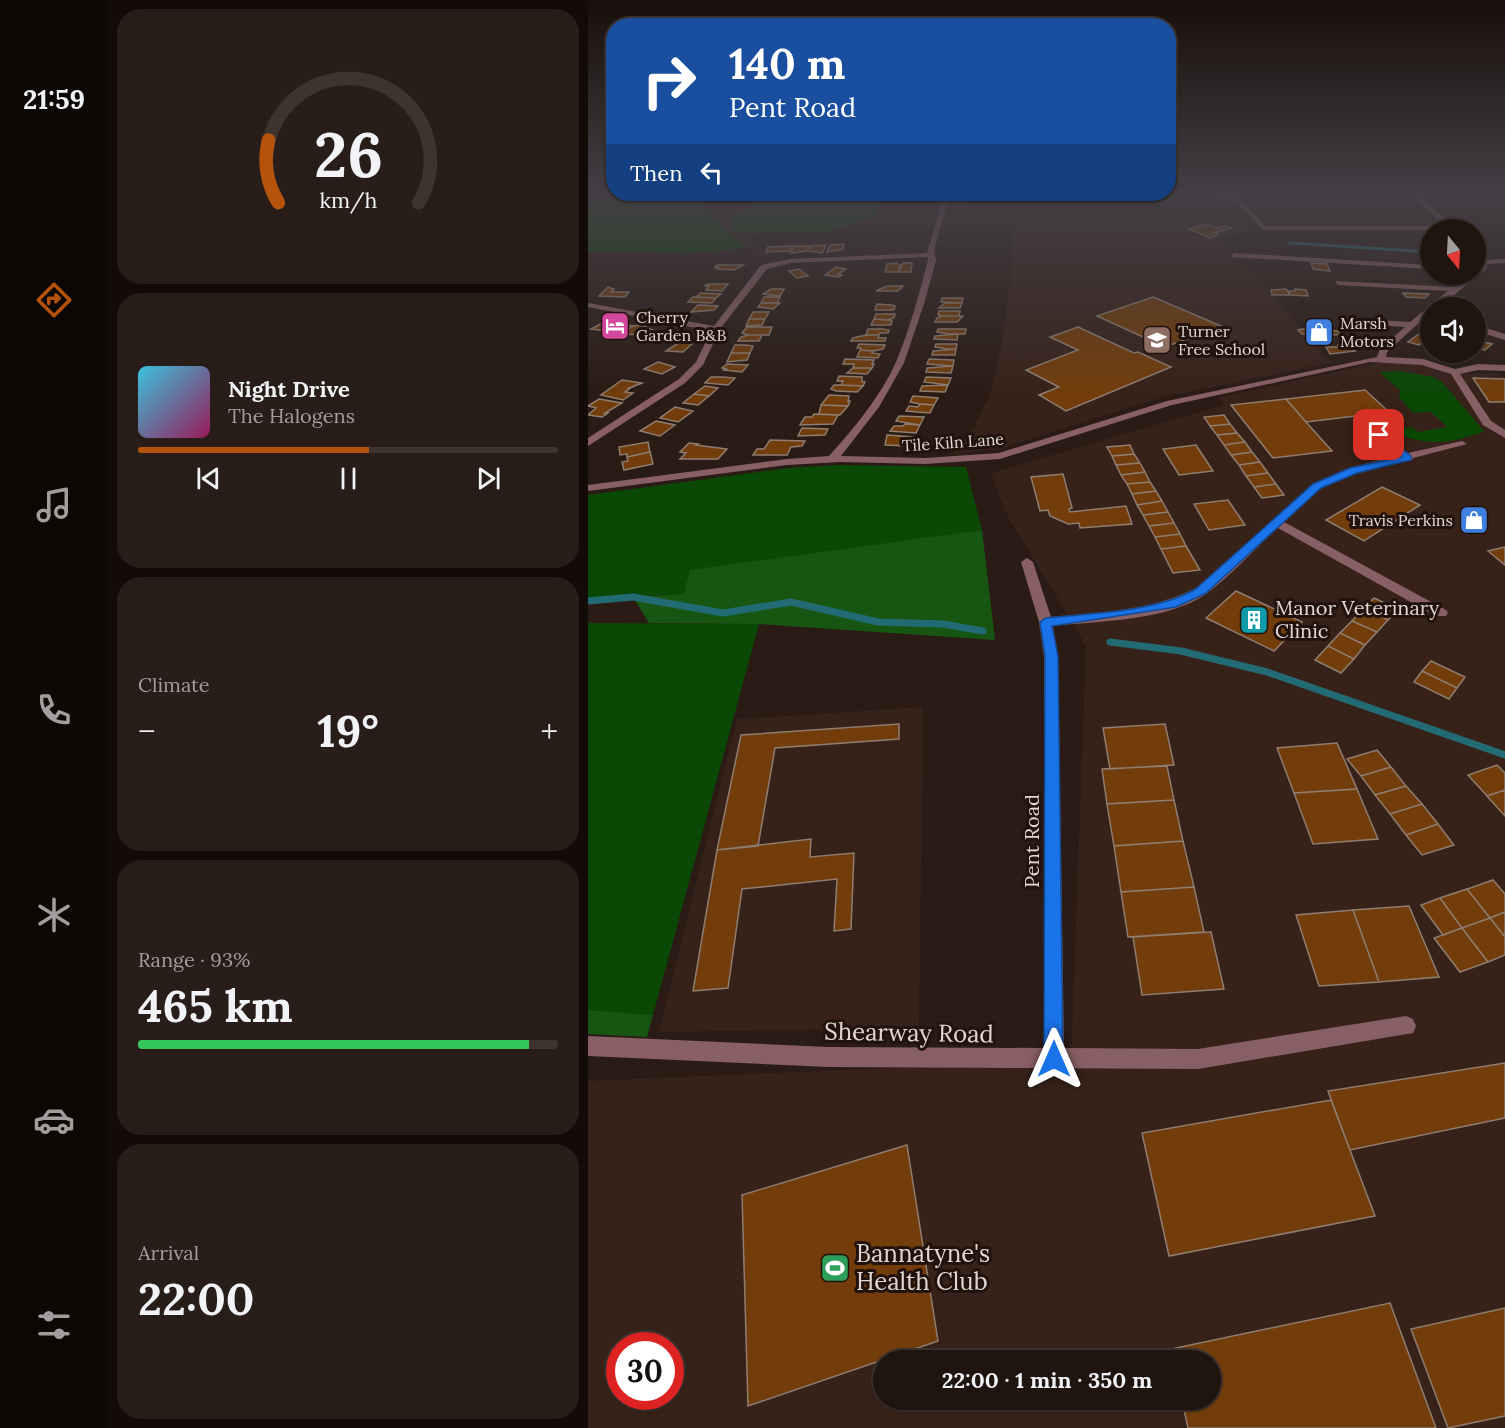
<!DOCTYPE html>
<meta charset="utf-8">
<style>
:root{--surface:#20140f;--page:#281d18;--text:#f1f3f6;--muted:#a29e9e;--line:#3d332f;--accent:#b45309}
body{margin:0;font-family:Lora,serif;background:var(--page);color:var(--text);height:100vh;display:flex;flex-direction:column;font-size:22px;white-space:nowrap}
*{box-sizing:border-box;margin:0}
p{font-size:20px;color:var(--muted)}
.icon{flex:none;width:33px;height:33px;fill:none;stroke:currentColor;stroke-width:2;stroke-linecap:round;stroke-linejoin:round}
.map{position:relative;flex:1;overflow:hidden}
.sheet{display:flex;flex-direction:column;gap:9px;padding:9px;background:#120b08;width:480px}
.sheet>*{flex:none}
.hud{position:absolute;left:18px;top:18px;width:570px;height:183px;border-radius:24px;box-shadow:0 2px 4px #0004,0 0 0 2px var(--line);background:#1a4fa0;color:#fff;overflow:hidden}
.needle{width:39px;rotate:162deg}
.controls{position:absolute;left:832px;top:219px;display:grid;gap:12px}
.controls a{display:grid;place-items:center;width:66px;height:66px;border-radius:50%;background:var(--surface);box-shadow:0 2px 4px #0004,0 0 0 2px var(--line);font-size:30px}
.speed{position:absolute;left:18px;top:1332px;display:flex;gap:12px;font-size:30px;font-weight:700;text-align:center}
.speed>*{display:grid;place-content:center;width:78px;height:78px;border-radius:50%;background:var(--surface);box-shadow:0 2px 4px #0004,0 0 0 2px var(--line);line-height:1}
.speed .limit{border:9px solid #d22;background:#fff;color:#111}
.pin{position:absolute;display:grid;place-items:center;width:51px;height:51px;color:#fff;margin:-26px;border-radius:12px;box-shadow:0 3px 9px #0006}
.me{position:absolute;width:66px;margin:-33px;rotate:0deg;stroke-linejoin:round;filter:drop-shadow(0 0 4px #0008)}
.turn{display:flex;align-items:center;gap:21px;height:126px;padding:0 24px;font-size:27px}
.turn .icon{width:78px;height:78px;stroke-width:2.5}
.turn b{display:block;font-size:42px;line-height:51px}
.then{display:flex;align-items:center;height:57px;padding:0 24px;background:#0003;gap:12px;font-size:22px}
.big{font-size:45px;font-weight:800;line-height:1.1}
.sheet .card{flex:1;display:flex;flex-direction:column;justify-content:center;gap:9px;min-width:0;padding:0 21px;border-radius:24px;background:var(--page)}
.sheet .dial{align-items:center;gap:0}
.dial svg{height:156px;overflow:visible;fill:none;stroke:var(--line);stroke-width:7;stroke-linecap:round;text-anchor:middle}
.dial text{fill:var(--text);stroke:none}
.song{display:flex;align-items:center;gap:18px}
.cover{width:72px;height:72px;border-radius:9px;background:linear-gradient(135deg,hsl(190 70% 55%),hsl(330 70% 35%))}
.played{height:6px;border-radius:3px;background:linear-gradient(90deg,var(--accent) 55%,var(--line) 55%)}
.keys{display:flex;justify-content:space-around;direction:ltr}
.heat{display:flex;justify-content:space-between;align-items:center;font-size:33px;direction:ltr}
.charge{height:9px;border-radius:4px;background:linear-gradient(90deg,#34c759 93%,var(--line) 0)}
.trip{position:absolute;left:285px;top:1350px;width:348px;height:60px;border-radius:30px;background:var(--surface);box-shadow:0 2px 4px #0004,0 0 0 2px var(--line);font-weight:800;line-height:60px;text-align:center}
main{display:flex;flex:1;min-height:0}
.dock{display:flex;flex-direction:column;width:108px;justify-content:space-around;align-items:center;background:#0d0806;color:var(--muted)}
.dock .icon{width:42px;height:42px}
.dock .active{color:var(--accent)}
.dock b{font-size:27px;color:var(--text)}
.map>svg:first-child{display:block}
.built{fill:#372219;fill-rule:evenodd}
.green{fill:#0a4806}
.forest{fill:#175612}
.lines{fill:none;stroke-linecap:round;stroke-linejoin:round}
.stream-far1{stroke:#236b74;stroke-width:3}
.stream{stroke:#236b74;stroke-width:7}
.building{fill:#723d0b;stroke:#8e7d71;stroke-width:1.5}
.minor{fill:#885f64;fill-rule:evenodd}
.route{fill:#1a73e8;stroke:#114b97;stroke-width:1.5}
.labels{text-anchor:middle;stroke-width:6;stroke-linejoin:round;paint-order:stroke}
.far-poi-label{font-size:16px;fill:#e2d6d2;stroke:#21120c;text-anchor:start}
.far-street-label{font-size:16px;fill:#e2d6d2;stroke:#21120c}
.poi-label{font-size:20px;fill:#e2d6d2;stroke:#21120c;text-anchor:start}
.street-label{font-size:20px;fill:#e2d6d2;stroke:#21120c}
.near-street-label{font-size:24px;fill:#e2d6d2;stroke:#21120c}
.near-poi-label{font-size:24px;fill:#e2d6d2;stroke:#21120c;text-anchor:start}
</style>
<main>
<nav class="dock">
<b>21:59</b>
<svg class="icon active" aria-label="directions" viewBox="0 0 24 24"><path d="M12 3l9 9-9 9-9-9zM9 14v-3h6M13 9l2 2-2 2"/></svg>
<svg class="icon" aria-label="music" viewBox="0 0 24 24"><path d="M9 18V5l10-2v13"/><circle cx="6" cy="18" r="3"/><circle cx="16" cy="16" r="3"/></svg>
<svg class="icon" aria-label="phone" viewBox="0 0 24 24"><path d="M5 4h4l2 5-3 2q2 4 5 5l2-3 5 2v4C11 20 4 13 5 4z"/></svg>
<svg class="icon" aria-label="climate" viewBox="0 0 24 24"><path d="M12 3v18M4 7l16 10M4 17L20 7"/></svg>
<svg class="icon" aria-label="car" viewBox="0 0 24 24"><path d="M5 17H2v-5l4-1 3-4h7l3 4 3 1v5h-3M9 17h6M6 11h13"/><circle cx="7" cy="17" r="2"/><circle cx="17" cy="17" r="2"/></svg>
<svg class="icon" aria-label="filters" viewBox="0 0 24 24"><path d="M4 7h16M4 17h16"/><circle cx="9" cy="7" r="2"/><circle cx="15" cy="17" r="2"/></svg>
</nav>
<section class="sheet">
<div class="card dial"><svg viewBox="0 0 100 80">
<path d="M14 69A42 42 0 1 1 86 69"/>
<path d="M14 69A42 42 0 0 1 9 37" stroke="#b45309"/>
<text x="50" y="56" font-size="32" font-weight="700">26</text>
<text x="50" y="72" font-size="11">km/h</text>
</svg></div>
<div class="card">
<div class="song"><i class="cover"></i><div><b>Night Drive</b><p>The Halogens</p></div></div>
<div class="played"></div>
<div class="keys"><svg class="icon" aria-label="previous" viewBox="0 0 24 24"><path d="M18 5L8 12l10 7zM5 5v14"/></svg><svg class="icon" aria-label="pause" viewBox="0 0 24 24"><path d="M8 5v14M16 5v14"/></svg><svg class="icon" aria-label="next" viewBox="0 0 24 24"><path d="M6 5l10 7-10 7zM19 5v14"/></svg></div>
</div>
<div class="card"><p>Climate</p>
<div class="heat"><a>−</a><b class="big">19°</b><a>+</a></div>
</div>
<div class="card"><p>Range · 93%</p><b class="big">465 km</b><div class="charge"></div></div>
<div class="card"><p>Arrival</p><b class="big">22:00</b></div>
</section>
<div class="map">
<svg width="917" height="1428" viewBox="0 0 917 1428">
<rect width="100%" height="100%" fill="#2a1b14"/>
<path class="built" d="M103,194h194l-17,35 -124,5 29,23 -17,1v-4z
M658,220l8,9 -35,9 23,21 89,104 -168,34 -160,51 -51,6 23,-28 15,-32 12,-50 8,-61 2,-60z
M799,361l41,5 19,8 53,-1 5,7v1048h-917v-347l483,-21 15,-414 -80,-133 -15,-40 232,-68 -3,-8zM32,1346h50v50h-50zM296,1360h326v40h-326z
M335,707l-4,321 -260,4 78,-313z"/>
<path class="green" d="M0,194h100l58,54 -57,5 -101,-2z
M179,197h43l-4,6h74l-6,13 -42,15 -98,1 -4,-13z
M812,371l34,6 8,5 42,49c-27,12 -63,17 -89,0l16,-4 7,5 29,-5 -16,-15 -18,1 -14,-16 1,-7 -21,-18z
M251,465l127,2 16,63 -93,15 -204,49 -97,5v-104l200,-27z
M0,623l171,1 -106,391 -65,-5z"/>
<path class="forest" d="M394,530l13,110 -236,-16 -110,-1 -16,-26 51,-3 6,-24z
M0,1010l65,5 -6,22 -59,-3z"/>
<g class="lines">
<path class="stream-far1" d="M702,243l141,9"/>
<path class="stream" d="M0,601l45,-4 90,16 68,-11 87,20 65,2 40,7
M522,642l71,9 86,21 238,83"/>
</g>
<path class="building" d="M620,224l8,4 10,-2 6,2 -18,5 4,2 -8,3 -21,-9z
M256,244l-1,5 -16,3 3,-7z
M238,245l-4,8 -15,-2 3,-5z
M204,246l-2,5 -24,1 2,-5z
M206,246h16l-3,5 -16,2z
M308,263l4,2 -1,7h-14l2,-8z
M315,263h9l-1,9h-13z
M723,263l16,1 3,7 -17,-2z
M129,265h26l-9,5 -17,-1 2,-1 -4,-1z
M248,267l10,2 -8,5 4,1 -3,2 -14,-2z
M211,269l9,7 -11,2 -8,-7z
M119,284h21l-6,7 -16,-1 3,-4h-4z
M299,286h16l-5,5h-22z
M20,287l6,2 -3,3h18l-4,5 -26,-1z
M183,289h13l-4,7 -17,-2z
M698,289l4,6h-18l-1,-5z
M707,289l11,1 2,6 -18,-1 -1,-4h6z
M113,293l20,1 -5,4 -20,-1z
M815,293l26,1 -4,4 -19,-1z
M105,297h3l20,1 -4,5 -24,-1z
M176,297h16l-3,6h-16z
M565,297l68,29 -56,21 -68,-31z
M354,298h21l-1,5 -21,-1z
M173,303h19l-7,6 -15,-2z
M357,303h17l-2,5h-21z
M289,304l14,1 4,1 -1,4h-19z
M110,305l20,1 -4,4 -23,2z
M351,311h21l-1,5h-17l-4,-1z
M165,312h16l-4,7h-16z
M288,314h19l-1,4 -6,2 -14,-1z
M354,316h21l-6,6h-22l2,-4z
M161,319h16l-3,6 -16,1z
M286,319l14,1 4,1 -1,4h-20z
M16,322h10l19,4 -12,7 -30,-4z
M53,325l14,6 -7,4 -26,-1 11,-8z
M159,327h25l-3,8h-21l-6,-2z
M490,327l56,26 4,-1 33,15 -105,44 -27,-16 20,-8 -33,-17 52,-20 -28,-13z
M280,329h15l6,1 -1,3h-8l-1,2h-13z
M350,329h28l-1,5h-16l-12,-2z
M714,329l36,2 2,4 -38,-1 -4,-4z
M836,330l7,2v4l-12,9 -11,-3z
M68,333l15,2 11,-1 -12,8 -8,-1 4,-2 -15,-2z
M370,334l-1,6 -23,-1 1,-3z
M160,335h14l-3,6h-21l3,-4z
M278,335h13l-1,3h8l-1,3h-34l2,-3z
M892,341l12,3 -7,6 -9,-2z
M92,342l12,2 -9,8 -17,-1z
M271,344l26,1 -2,4 -10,2 -13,-1 1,-2h-4z
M348,344h21l-1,5h-9l-12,-2z
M147,345h11l7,1 -3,7h-19z
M750,345h8l9,6 -25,3 -4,-7h13z
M368,349l-1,6h-23l1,-4z
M272,350l13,1 -1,2 8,1 -2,4 -21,-1z
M143,353h19l-3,7 -20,2z
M257,359l29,1 -2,4h2l-2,4h-19l1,-4h-11z
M341,359l25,1 -1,6 -26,-2z
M70,362l17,5 -13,7 -18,-5z
M139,364l21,1 -6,7 -18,-2 2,-1 -4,-1z
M365,366l-2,7 -25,-1 1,-4z
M265,368h19l-5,6 -20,-1z
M251,376l23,1v5h3l-2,4 -22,-1 2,-4h-6z
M123,377h12l12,1 -7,7 -23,-2z
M338,377l25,1 -3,7 -24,-3z
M885,378l32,1v23h-16z
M34,380l20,3 -15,6h2l-4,3 8,1 -10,7 -22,-5z
M246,385h7l22,1 -6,6 -21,-1 -5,-2z
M360,385l-3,7 -25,-1 2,-5z
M117,386l13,2 -9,8 -15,-2z
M777,390l24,22 -83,10 -20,-23z
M106,394l15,2 -11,9 -15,-2z
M241,395l20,1 -1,5h2l-2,5 -27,-1z
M325,396l25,2 -4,7 -14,-1 -10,-2z
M11,399l23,4 -17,10h3l-6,4 -14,-2 8,-7 -8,-2z
M698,399l20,23 26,29 -59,7 -42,-53z
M332,404l14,1 -4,8 -24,-2 3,-5 9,1z
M233,405l27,1 -8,9 -21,-1z
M87,407l18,4 -15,11 -18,-4z
M226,414l24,1 -5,9 -33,1 5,-8h7z
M636,415l6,9 -20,2 -6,-9z
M311,416l25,1 -4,8 -24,-4z
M68,421l19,4 -15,11 -20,-5z
M317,424l15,1 -4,8 -26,-2 4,-5h9z
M642,424l7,9 -20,2 -7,-9z
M214,428l26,1 -3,6 -27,1z
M649,433l8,9 -21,3 -7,-10z
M299,435l26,2 -5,9 -23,-1z
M182,440l35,1 -3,5 -11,1 -4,8h-34l4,-6h7z
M60,442l2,10 -23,5v-3l-7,1 -1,-8z
M657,442l7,10 -21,3 -7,-10z
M101,443l9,1 -2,1 31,4 -9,10h-38l6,-6 -6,-1z
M542,445l4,9 -22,2 -5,-9z
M608,445l17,26 -34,4 -16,-26z
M62,452l3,12 -29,6 -2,-8 6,-1 -1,-4z
M664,452l8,10 -21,3 -8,-10z
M546,454l6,9 -24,2 -4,-9z
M672,462l8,11 -22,3 -7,-11z
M552,463l5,9 -24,3 -5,-10z
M557,472l5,10 -23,2 -6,-9z
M680,473l8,11 -22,3 -8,-11z
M475,474l9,34 -3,1 1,3 56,-6 6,18 -52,4 -1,-5 -11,1 -18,-8 -2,-6 -8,1 -9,-34z
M562,482l6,9 -24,3 -5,-10z
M688,484l8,11 -22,3 -8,-11z
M794,487l38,18 -56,36 -38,-21z
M568,491l6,10 -25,4 -5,-11z
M640,500l17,25 -36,5 -15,-26z
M574,501l6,11 -25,3 -6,-10z
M580,512l6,11 -25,3 -6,-11z
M586,523l6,11 -25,3 -6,-11z
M592,534l6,12 -25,3 -6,-12z
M598,546l14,24 -27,3 -12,-24z
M917,547v18l-17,-14z
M648,591l66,31 -28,29 -68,-33z
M786,598l24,11 -10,11 -24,-12z
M776,608l24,12 -11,12 -25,-11z
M764,621l25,11 -12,13 -25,-12z
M752,633l25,12 -11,14 -26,-13z
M740,646l26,13 -13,14 -26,-13z
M843,661l34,16 -8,11 -35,-17z
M834,671l35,17 -8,11 -35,-17z
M311,724v15l-124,9 -17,98 -41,4 24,-115z
M577,724l9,41 -64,4 -7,-41z
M749,743l20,46 -63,4 -17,-45z
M789,750l14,17 -30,9 -14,-17z
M909,765l8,8v17l-18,6 -19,-21z
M579,766l7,34 -67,4 -5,-35z
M803,767l15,19 -31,9 -14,-19z
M818,786l16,18 -32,10 -15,-19z
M769,789l21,50 -65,5 -19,-51z
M917,790v26l-18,-20z
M586,800l9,41 -69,5 -7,-42z
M834,804l16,20 -32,11 -16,-21z
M850,824l16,21 -32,10 -16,-20z
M223,839l-1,18 44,-4 -3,76 -17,2 3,-52 -95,10 -14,99 -35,3 24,-141z
M595,841l11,46 -73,5 -7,-46z
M905,880l12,14v18l-15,6 -23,-29z
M606,887l10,45 -76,5 -7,-45z
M879,889l23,29 -28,10 -22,-30z
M852,898l22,30 -19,7 -22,-30z
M821,906l30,71 -60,5 -26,-72z
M765,910l26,72 -60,4 -23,-71z
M917,912v25l-15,-19z
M902,918l15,19v18l-17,7 -26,-34z
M874,928l26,34 -28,10 -26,-34z
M623,932l13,57 -82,6 -9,-58z
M917,1063v55l-155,32 -22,-59z
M743,1100l44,116 -206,40 -27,-123z
M319,1145l31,196 -190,65 -6,-211z
M802,1303l46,125h-248l-6,-28h28v-40h-36l-3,-11z
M917,1308v108l-57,12 -37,-99z"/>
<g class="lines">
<path class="minor" d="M356,194h6l-2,6 284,-4 -2,-2h189l37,36h-193l-28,-30 -288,4 -13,47 2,9 -12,44 -20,59 -25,44 -38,49 84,2 74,-5 168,-52 210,-44 3,-8 25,-22 -57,-4 -4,-3 1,-2 65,4 38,-31 -110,-6 -3,-4 118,6 15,-13h8v-6l4,-2 -4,-6v-7l7,7 22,-1v4l-19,1 1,4 -49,40h-7v4l-44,40 -1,5 37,2 32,10 23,-5 27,1v6l-27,-1 -18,4 31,47 14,9v8l-22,-13 -32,-51 -29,-9 -52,-3 -198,43 -172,54 -75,5 -85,-2 -53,3 -199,26v-6l199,-26 42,-3c26,-29 51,-59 67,-94 14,-33 23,-68 32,-102v-3l-138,6 -23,6 -47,60 -17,36 -18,18 -97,63v-8l91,-59 17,-17 15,-31 -123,-24v-4l126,23 47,-61 29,-6 137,-6zM650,196h175l32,30h-180z
M646,253l197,12v4l-200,-12z
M888,325l29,9v6l-29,-9z
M787,433h8l25,20 54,-12 5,3 -54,14 -1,2c-30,5 -63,11 -89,27 -14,9 -27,24 -39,35l162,88 2,3 -2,3h-10l-158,-88c-24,21 -46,47 -72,66 -39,27 -107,27 -153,32l5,30 6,392 134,1 208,-33 7,3 3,7 -3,7 -215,36 -370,-2 -240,-11v-20l240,11 216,1v-392l-5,-34 -18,-60 6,-4 6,4 18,55c50,-5 100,-6 145,-29l117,-104 33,-15 52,-14 -23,-18z"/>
</g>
<linearGradient id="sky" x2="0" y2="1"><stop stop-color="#170f0b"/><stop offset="0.49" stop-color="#443f45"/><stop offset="1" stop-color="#443f45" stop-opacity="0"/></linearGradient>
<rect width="917" height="394" fill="url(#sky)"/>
<path class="route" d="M787,433h7l29,23v4l-54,13 -36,15 -115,105 -30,14 -124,19 6,30 5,403 -2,7 -7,3 -7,-3 -3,-7 1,-403 -5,-34 6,-4c46,-5 112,-6 151,-30l116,-104 37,-16 50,-11 -25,-20z"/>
<defs>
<g id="hotel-square" transform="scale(1.5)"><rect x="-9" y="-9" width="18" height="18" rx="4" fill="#d1479c" stroke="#21120c"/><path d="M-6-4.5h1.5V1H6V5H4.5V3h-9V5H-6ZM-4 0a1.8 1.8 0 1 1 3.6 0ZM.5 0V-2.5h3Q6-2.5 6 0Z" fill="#fff"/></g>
<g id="shop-square" transform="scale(1.5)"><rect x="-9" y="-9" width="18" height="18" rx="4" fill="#3f7fe0" stroke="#21120c"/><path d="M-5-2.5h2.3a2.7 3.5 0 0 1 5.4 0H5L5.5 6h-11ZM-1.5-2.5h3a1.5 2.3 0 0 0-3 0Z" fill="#fff"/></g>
<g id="school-square" transform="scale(1.5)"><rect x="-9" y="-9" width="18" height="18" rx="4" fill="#8d6e63" stroke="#21120c"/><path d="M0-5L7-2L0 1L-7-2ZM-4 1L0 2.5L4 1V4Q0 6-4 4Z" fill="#fff"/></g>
<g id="building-square" transform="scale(1.5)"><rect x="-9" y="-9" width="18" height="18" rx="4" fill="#0f9aa8" stroke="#21120c"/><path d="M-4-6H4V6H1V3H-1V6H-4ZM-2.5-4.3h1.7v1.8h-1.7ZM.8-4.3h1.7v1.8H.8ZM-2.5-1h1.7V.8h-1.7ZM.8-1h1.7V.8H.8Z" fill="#fff"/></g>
<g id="stadium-square" transform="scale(1.5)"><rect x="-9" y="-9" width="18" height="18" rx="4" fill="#2e9e5b" stroke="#21120c"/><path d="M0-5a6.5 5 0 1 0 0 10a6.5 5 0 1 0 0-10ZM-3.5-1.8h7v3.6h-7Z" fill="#fff"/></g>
</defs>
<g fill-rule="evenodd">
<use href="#hotel-square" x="27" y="326"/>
<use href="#shop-square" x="731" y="332"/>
<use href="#school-square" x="569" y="340"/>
<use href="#shop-square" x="886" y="520"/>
<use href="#building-square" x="666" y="620"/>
<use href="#stadium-square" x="247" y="1268"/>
</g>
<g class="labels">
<g class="far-poi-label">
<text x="48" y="323">Cherry<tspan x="48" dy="18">Garden B&amp;B</tspan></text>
<text x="752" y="329">Marsh<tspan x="752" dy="18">Motors</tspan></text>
<text x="590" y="337">Turner<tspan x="590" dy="18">Free School</tspan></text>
<text x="865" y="526" text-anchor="end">Travis Perkins</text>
</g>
<g class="far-street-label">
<text transform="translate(365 442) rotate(-4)" y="6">Tile Kiln Lane</text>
</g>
<g class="poi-label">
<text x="687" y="615">Manor Veterinary<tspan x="687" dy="23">Clinic</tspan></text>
</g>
<g class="street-label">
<text transform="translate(444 841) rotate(-90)" y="7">Pent Road</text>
</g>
<g class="near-street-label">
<text transform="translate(321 1033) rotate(1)" y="8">Shearway Road</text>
</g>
<g class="near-poi-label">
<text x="268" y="1262">Bannatyne's<tspan x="268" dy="28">Health Club</tspan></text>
</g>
</g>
</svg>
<div class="controls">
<a><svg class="needle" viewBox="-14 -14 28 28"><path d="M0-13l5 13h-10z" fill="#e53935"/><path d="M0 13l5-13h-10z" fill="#a29e9e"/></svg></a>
<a><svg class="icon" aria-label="sound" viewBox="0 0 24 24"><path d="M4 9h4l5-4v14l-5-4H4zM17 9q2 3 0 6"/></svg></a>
</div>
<div class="speed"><div class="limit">30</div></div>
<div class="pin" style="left:791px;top:435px;background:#d93025"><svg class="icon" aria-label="arrive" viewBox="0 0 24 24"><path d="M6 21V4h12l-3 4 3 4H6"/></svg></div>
<svg class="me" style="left:466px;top:1059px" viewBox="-20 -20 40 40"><path d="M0-17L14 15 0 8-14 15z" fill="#1a73e8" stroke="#fff" stroke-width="4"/></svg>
<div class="trip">22:00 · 1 min · 350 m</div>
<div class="hud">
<div class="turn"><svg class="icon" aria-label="right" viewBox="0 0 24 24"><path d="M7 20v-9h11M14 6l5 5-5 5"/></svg><div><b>140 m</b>Pent Road</div></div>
<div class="then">Then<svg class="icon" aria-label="left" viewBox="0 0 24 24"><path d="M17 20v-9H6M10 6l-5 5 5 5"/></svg></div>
</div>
</div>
</main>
